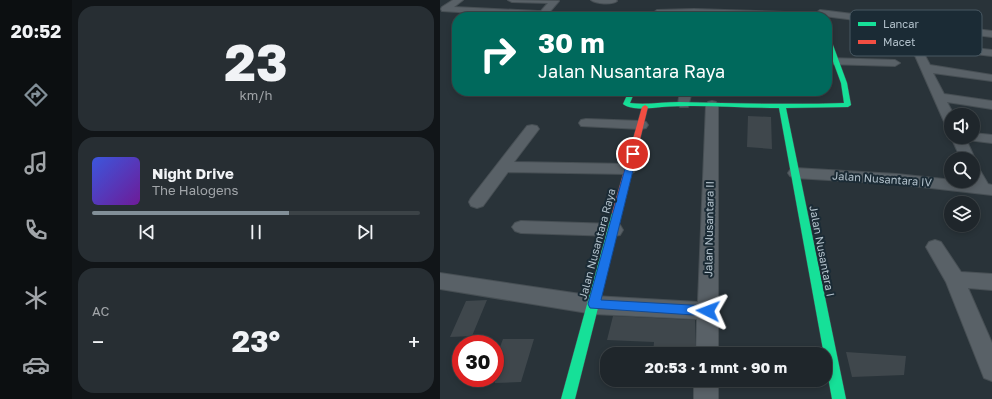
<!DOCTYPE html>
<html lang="id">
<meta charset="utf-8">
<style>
:root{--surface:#1f262b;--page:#272e33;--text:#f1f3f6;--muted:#a1a5a9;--line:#3c4347;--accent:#828f98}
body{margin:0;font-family:"Golos Text",sans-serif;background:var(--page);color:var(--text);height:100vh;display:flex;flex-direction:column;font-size:15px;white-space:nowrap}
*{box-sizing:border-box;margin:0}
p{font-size:13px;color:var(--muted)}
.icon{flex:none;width:22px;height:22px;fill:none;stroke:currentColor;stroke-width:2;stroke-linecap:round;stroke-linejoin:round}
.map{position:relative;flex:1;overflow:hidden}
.details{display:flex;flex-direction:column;gap:6px;padding:6px;background:#111518;width:368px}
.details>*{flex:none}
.top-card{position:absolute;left:12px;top:12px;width:380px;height:84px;border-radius:16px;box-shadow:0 2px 6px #0003,0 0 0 1px var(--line);background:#00695c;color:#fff;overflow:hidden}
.tools{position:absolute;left:504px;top:108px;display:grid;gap:8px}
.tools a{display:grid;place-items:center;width:36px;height:36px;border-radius:50%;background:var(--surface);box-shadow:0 2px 6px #0003,0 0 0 1px var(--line);font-size:20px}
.speed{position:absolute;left:12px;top:335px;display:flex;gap:8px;font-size:20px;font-weight:700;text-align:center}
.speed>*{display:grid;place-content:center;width:52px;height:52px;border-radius:50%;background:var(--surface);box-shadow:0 2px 6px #0003,0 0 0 1px var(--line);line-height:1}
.speed .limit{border:6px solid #d22;background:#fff;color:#111}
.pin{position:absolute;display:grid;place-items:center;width:34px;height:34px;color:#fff;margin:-17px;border:2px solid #fff;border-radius:50%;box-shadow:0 1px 4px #0007}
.me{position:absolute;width:44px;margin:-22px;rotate:273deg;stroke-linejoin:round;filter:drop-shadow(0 0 3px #0008)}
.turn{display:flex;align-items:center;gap:14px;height:84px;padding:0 20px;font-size:18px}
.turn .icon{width:52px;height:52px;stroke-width:2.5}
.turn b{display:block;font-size:28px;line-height:34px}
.big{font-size:30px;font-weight:700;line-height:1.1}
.details .tile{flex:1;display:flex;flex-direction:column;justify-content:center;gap:6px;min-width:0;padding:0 14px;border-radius:16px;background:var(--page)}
.details .dial{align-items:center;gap:0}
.dial b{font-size:52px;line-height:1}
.song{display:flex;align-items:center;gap:12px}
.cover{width:48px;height:48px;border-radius:6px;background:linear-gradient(135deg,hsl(230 70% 55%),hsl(280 70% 35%))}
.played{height:4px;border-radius:2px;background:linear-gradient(90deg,var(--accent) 60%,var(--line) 60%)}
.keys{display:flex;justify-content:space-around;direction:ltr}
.heat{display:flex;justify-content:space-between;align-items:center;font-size:22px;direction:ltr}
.trip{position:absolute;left:160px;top:347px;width:232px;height:40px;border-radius:16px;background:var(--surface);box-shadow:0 2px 6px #0003,0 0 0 1px var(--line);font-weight:700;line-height:40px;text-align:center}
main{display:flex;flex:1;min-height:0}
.dock{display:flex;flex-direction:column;width:72px;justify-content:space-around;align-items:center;background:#0c0f11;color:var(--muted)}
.dock .icon{width:28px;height:28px}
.dock .active{color:var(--accent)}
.dock b{font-size:18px;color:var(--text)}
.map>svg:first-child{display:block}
.building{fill:#3f474c}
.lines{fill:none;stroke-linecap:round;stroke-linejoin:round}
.street-casing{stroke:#474f54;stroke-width:2}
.fast-casing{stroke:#474f54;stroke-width:1}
.jam-casing{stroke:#474f54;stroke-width:1}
.street{fill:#596167;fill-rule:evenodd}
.fast{fill:#16e098;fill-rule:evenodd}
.jam{fill:#f24e42;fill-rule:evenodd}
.route{fill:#1a73e8;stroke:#114b97}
.labels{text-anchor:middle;stroke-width:4;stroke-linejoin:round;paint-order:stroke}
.street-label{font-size:11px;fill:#b2c1cb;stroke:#1b2b35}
.key{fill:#1b2b35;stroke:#485862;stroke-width:1}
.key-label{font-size:11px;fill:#b2c1cb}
</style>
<main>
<nav class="dock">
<b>20:52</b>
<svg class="icon active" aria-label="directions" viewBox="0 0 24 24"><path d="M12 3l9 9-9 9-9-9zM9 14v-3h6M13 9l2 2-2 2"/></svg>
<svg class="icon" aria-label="music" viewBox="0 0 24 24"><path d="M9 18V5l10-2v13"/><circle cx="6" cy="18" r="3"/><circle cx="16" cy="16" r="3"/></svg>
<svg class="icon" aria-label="phone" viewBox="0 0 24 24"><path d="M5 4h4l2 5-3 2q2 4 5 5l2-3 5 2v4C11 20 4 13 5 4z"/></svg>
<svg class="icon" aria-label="climate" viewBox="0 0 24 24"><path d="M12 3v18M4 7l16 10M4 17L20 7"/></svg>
<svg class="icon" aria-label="car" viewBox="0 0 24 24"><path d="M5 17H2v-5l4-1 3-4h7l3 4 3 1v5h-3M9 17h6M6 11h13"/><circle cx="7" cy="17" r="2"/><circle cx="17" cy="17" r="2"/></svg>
</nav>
<section class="details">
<div class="tile dial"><b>23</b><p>km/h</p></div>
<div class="tile">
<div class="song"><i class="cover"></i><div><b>Night Drive</b><p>The Halogens</p></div></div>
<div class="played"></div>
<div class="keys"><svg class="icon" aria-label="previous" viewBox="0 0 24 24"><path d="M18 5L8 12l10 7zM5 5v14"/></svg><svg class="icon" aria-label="pause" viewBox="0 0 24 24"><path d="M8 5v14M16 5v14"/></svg><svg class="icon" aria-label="next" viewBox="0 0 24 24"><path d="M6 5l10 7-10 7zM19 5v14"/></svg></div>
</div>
<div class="tile"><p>AC</p>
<div class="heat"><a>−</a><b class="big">23°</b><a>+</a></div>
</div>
</section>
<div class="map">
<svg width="552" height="399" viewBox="0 0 552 399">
<rect width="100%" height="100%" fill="#293339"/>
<path class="building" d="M308,116l23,1 1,32 -25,-2z
M47,300l-15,36 -22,1 16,-36z
M173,316l82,4v34h-42l1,-12 -47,-2z
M63,339h31l-13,43 -26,1v-23z
M406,352l60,4 -2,19 -52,2z
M210,380h42v5h-42z"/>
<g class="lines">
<g class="street-casing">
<path id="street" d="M13,0h10l-9,7 84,4h3l7,-8 -36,-1 -4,-2 51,1 -12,14 -9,2 -96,-6 -1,-2 1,-2z
M151,0h25l1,1c-5,4 -21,3 -26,-1z
M254,9l122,4 4,-3 172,21v6l-81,-10 7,15 74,8v6l-71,-8 9,17 62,10v6l-59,-8 11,21 48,7v8l-45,-7 7,13h-3v12l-5,-1 -44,-100 -78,-10h-167l-4,-3 4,-3z
M387,58l68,2 5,3 -5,3 -68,-2z
M240,91h12l-4,16h-8l-2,-3z
M272,101l4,1 2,3v249h-22l1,-35 -103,-5 -154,-25v-16l154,23 104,6 8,-197 2,-3z
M146,119l55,2 5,1 2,3 -2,3 -5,1 -60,-3 -2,-3 2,-3z
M92,125l5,1 2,3 -25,33 115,2 5,2 2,3 -2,3 -5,2 -121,-2 -25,34 -6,2 -6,-2 -2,-4 2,-4 56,-72z
M533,133l19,2v8l-24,-3 -2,-3h7z
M511,137h14l10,22 -2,3v-3h-12z
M533,165l5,2 10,17 4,1v10l-96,-11 -101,-6 -5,-2 -2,-3 2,-3 5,-2 101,6 76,8 -1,-1h2z
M81,221l93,3 6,1 3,5 -3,5 -6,1 -93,-3 -6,-2 -3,-4 3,-4z
M495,240l6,2 20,30 31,2v16l-24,-2 24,55v38l-8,-3 -38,-96 -20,-35 3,-5z
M254,380h24v19h-24z"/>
</g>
<g class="fast-casing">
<path id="fast" d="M387,35l3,2 17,46 4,22 -3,2 -62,1 60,291h-14l-53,-291c-39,0 -79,-4 -117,-1 -11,1 -30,4 -39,-3l6,-13h6l-5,12c16,2 33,-1 49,-1 55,1 110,3 165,1l-3,-20 -14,-38z
M177,210l5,3 -47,186h-14l51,-186z"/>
</g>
<g class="jam-casing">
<path id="jam" d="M205,105l3,2 -26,106 -5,3 -5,-3 30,-106z"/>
</g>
<use href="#street" class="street"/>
<use href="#fast" class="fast"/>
<use href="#jam" class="jam"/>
</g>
<path class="route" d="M193,152l4,2 -36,146 107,6 4,1 1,4 -1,3 -4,2 -118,-8 -2,-4 41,-150z"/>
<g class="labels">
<g class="street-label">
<text transform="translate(442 179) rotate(4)" y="4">Jalan Nusantara IV</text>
<text transform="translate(269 229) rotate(-89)" y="4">Jalan Nusantara II</text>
<text transform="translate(157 244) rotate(-75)" y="4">Jalan Nusantara Raya</text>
<text transform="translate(382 251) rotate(79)" y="4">Jalan Nusantara I</text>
</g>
</g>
<rect x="410" y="10" width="132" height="46" rx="6" class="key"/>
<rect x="418" y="22" width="18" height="4" fill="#16e098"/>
<rect x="418" y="40" width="18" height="4" fill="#f24e42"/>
<g class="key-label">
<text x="443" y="28">Lancar</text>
<text x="443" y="46">Macet</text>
</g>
</svg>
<div class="tools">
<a><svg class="icon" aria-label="sound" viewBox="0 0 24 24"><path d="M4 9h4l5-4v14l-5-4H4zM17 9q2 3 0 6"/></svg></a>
<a><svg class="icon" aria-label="search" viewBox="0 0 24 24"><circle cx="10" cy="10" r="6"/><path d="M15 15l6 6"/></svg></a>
<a><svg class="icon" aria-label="layers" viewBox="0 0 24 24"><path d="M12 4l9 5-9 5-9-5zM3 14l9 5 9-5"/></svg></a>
</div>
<div class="speed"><div class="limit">30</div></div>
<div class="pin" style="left:193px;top:154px;background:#d93025"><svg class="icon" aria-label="arrive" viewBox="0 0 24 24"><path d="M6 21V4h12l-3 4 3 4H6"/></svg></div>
<svg class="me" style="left:268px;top:311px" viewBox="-20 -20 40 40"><path d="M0-17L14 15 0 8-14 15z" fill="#1a73e8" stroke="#fff" stroke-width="4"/></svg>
<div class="trip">20:53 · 1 mnt · 90 m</div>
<div class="top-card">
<div class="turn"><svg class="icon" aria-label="right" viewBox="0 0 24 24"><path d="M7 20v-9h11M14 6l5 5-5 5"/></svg><div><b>30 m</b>Jalan Nusantara Raya</div></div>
</div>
</div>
</main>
